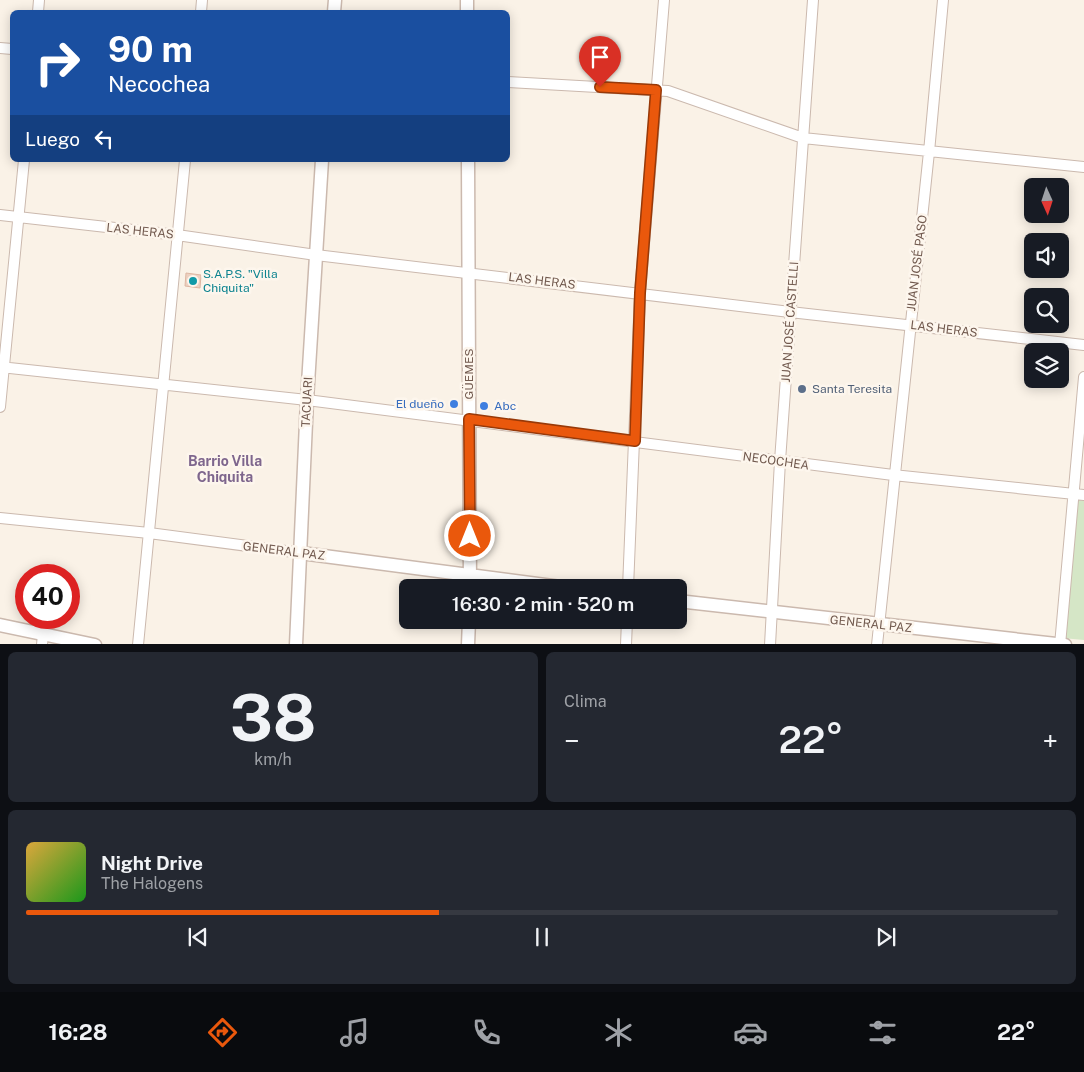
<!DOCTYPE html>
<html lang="es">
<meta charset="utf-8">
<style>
:root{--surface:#171b24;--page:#242831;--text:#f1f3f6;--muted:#9ea1a6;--line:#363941;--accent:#ea580c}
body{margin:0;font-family:"Public Sans",sans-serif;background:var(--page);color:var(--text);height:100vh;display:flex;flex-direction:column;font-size:19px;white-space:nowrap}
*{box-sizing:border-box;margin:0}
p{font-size:16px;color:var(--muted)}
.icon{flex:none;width:28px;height:28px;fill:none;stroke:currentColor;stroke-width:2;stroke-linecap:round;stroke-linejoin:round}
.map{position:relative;height:644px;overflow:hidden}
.drawer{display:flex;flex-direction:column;gap:8px;padding:8px;background:#0d0f14;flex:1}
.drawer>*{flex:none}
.hud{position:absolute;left:10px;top:10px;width:500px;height:152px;border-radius:8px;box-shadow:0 2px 12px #0003;background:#1a4fa0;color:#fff;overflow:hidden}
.needle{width:32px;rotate:177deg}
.fabs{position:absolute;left:1024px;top:178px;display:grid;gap:10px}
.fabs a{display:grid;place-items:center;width:45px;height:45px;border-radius:8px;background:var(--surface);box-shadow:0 2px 12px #0003;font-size:25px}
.speed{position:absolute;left:15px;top:564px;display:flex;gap:10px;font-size:25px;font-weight:700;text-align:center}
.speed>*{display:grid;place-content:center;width:65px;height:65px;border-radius:50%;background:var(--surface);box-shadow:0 2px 12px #0003;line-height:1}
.speed .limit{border:8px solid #d22;background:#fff;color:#111}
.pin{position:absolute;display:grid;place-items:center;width:42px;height:42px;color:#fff;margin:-51px -21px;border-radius:50% 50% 50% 0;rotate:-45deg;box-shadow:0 0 5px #0007}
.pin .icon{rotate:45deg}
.me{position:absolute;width:55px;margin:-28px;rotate:0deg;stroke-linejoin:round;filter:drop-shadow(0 0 4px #0008)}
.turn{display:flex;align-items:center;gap:18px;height:105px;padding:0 15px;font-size:22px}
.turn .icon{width:65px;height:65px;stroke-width:2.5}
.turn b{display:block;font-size:35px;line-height:42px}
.then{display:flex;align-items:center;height:48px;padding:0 15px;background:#0003;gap:10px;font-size:19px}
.big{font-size:38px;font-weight:600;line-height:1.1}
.drawer .card{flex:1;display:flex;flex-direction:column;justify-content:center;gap:8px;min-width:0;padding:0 18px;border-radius:8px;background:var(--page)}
.drawer .dial{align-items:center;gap:0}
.dial b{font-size:65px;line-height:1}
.song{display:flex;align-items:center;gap:15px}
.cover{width:60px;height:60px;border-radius:8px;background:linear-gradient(135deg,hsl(40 70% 55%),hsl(120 70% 35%))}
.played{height:5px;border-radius:2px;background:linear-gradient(90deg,var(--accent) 40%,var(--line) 40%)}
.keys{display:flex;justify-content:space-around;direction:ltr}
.heat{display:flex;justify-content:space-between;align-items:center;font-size:28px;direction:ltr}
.drawer .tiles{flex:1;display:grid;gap:8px;grid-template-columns:1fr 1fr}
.card:last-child{grid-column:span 2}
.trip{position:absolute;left:399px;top:579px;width:288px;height:50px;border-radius:8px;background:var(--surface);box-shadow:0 2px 12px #0003;font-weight:600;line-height:50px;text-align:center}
.menu{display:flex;height:80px;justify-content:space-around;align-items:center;background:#090b0e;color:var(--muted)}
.menu .icon{width:35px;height:35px}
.menu .on{color:var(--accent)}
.menu b{font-size:22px;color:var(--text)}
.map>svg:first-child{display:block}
.green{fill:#d5e6c6}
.building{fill:#edd1c1;stroke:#deb7a3}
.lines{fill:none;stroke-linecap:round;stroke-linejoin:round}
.minor-casing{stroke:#cbb9ae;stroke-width:12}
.tertiary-casing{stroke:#cbb9ae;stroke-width:15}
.minor{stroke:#fff;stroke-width:10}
.tertiary{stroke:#fff;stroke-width:12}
.route-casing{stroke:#983908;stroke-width:12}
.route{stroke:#ea580c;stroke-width:9}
.culture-dot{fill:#0f9aa8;stroke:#fdf6ed;stroke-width:2}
.service-dot{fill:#5c6f8a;stroke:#fdf6ed;stroke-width:2}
.shop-dot{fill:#3f7fe0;stroke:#fdf6ed;stroke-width:2}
.labels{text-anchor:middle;stroke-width:5;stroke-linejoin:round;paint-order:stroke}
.street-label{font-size:12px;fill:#71594e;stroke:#fdf6ed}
.culture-label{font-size:12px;fill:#0d838f;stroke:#fdf6ed;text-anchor:start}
.service-label{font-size:12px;fill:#4e5e75;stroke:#fdf6ed;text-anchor:start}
.shop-label{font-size:12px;fill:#366cbe;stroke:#fdf6ed;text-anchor:end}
.neighbourhood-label{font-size:14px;font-weight:bold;fill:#7e668d;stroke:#fdf6ed}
</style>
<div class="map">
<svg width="1084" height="645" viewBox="0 0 1084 645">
<rect width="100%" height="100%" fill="#faf2e7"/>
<path class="green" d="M1078,500l6,1v139l-22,-2z"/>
<path class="building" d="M186,273l15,2 -1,13 -15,-2z"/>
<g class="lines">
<g class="minor-casing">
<path id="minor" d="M38,12l1,-12
M201,12l1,-12
M0,48l12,1
M508,82l160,9 135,47 281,29
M0,215l177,20 139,20 474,57 294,33
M0,367l307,33 586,75 191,20
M0,407l24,-247
M0,518l149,15 152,20
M628,588l12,-295 24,-293
M42,645l1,-11
M138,645l47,-485
M626,645l1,-25
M770,645l10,-184 33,-461
M877,645l52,-493 14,-152
M1060,645l24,-268"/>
</g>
<g class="tertiary-casing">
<path id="tertiary" d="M467,0v12
M334,12l1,-12
M468,160l2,428
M301,553l267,35
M678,601l387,44
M0,625l95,20
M296,645l11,-245 15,-240
M468,645l1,-25"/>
</g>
<use href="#minor" class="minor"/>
<use href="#tertiary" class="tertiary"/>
</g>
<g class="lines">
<g class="route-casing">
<path id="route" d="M470,536l-1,-117 166,22 5,-148 16,-203 -56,-3"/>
</g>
<use href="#route" class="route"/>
</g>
<circle class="culture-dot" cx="193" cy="281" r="5"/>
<circle class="service-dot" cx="802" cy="389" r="5"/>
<g class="shop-dot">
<circle cx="454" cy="404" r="5"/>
<circle cx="484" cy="406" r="5"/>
</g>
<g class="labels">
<g class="street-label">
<text transform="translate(140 231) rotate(6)" y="4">LAS HERAS</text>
<text transform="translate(917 263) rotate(-83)" y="4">JUAN JOSÉ PASO</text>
<text transform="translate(542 281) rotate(7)" y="4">LAS HERAS</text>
<text transform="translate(790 322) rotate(-86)" y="4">JUAN JOSÉ CASTELLI</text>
<text transform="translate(944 329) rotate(7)" y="4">LAS HERAS</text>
<text transform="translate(469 374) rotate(-90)" y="4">GÜEMES</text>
<text transform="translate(307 402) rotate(-87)" y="4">TACUARI</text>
<text transform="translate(776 461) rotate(8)" y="4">NECOCHEA</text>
<text transform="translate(284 551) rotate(7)" y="4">GENERAL PAZ</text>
<text transform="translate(871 624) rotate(6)" y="4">GENERAL PAZ</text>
</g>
<g class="culture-label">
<text x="203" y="278">S.A.P.S. "Villa<tspan x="203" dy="14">Chiquita"</tspan></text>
</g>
<g class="service-label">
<text x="812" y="393">Santa Teresita</text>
</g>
<g class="shop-label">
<text x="444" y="408">El dueño</text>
<text x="494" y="410" text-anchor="start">Abc</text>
</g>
<g class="neighbourhood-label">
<text x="225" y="466">Barrio Villa<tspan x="225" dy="16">Chiquita</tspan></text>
</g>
</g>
</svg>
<div class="fabs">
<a><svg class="needle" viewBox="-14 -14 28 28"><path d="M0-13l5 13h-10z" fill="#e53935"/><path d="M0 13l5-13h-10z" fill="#9ea1a6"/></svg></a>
<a><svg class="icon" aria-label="sound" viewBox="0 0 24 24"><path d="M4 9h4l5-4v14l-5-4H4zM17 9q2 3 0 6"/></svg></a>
<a><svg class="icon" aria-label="search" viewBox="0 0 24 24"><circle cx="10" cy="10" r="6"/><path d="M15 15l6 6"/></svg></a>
<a><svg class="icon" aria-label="layers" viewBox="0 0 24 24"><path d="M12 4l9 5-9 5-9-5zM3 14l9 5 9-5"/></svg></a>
</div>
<div class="speed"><div class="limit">40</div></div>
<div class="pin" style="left:600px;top:87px;background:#d93025"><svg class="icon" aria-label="arrive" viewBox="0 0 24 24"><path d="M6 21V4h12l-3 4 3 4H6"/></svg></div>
<svg class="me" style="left:470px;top:536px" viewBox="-20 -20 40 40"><circle r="17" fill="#ea580c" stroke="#fff" stroke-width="3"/><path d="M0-11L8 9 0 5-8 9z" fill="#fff"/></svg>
<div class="trip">16:30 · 2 min · 520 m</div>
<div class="hud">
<div class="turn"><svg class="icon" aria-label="right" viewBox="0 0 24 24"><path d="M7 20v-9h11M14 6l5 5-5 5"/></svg><div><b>90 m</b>Necochea</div></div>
<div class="then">Luego<svg class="icon" aria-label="left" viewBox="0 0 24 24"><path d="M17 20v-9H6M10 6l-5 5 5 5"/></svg></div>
</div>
</div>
<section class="drawer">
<div class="tiles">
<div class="card dial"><b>38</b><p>km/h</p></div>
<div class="card"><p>Clima</p>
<div class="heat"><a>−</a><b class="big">22°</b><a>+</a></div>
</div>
<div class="card">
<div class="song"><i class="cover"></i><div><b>Night Drive</b><p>The Halogens</p></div></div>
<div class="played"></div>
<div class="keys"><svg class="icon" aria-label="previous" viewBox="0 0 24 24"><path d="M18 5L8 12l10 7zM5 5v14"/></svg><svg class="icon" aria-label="pause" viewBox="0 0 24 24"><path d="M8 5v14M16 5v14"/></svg><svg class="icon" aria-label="next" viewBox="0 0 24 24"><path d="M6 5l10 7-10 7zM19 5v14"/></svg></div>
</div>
</div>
</section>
<nav class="menu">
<b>16:28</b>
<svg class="icon on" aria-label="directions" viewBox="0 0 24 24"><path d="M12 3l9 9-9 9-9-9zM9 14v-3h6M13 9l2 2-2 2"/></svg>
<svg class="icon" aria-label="music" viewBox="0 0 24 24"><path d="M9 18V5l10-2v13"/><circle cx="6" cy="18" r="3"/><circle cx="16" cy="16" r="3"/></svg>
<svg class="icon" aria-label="phone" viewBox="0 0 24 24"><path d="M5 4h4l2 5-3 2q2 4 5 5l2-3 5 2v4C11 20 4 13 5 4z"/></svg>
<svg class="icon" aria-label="climate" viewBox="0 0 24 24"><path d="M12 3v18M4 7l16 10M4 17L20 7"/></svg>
<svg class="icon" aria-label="car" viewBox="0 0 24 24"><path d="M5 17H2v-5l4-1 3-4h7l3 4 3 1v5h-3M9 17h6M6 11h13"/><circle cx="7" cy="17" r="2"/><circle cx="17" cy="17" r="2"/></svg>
<svg class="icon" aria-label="filters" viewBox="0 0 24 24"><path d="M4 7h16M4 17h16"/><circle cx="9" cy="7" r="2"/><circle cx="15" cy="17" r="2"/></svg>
<b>22°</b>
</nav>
